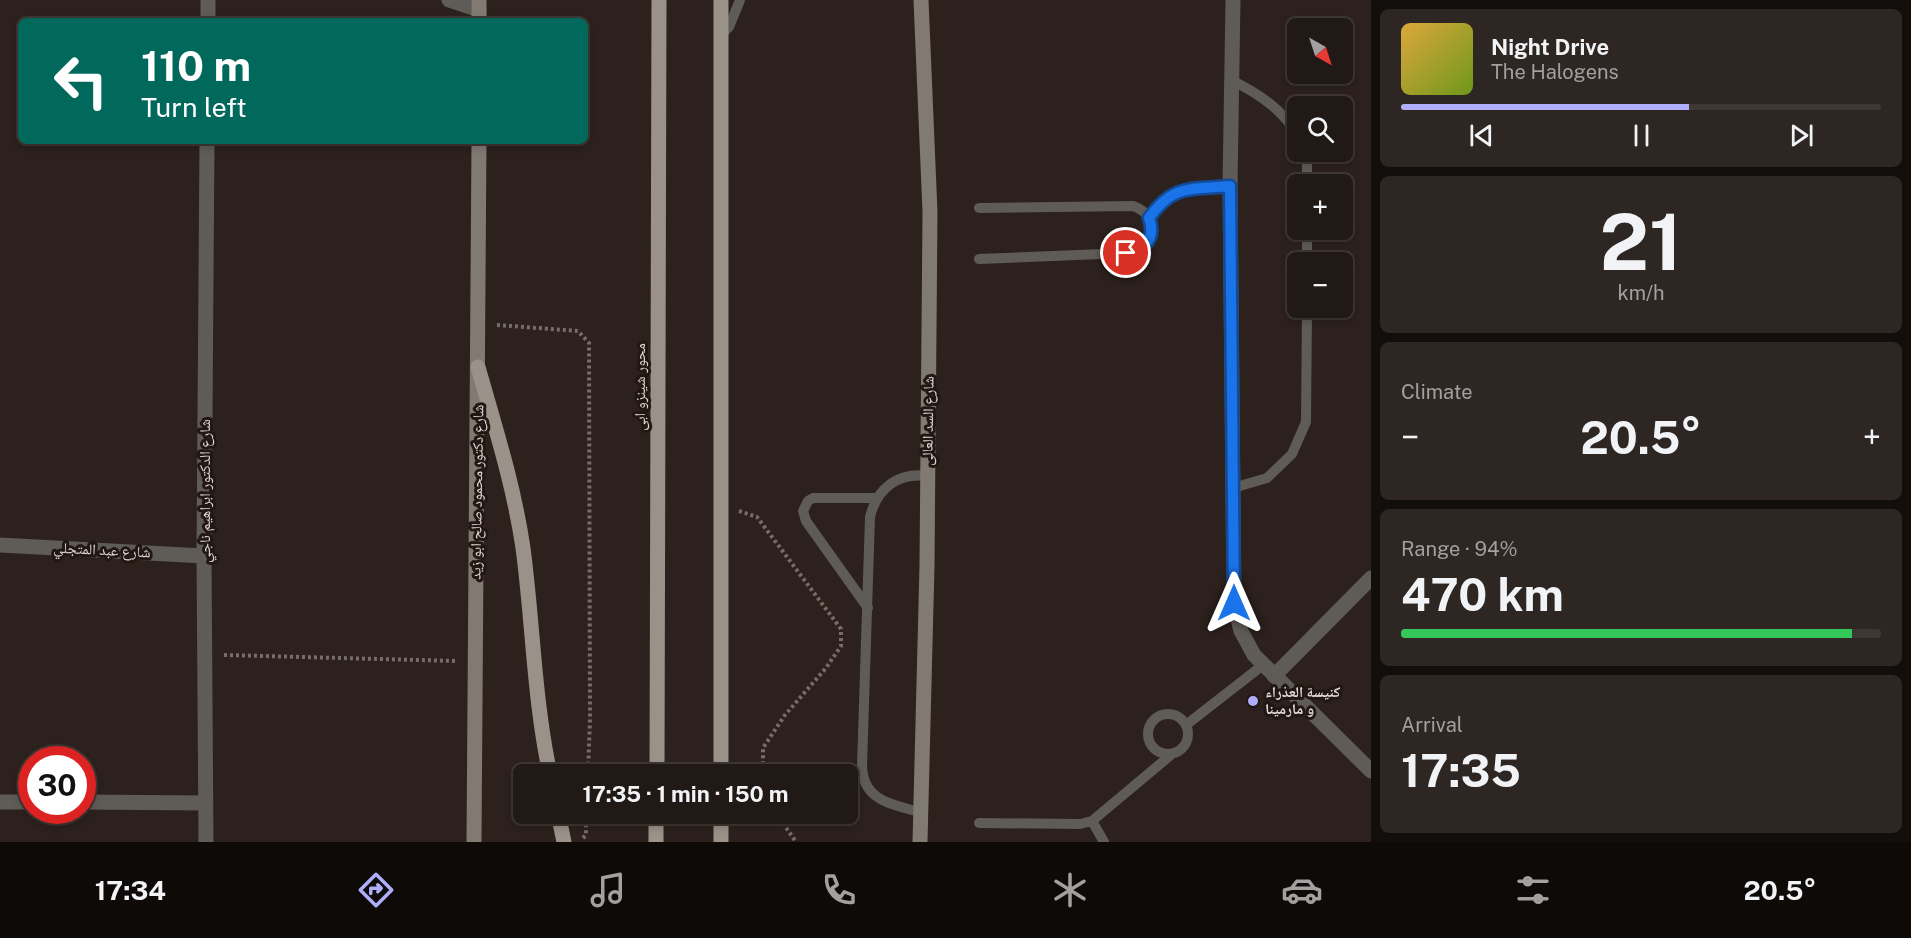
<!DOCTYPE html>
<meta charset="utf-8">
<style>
:root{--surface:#211915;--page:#2d2622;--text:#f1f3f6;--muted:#a2a0a0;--line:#3e3834;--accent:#aeaefa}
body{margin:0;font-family:"Public Sans","Noto Naskh Arabic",sans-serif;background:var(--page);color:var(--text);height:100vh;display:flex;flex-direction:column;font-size:22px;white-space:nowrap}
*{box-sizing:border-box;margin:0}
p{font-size:20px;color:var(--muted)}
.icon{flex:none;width:33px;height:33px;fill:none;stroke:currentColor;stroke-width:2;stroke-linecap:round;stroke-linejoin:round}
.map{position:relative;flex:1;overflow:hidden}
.sheet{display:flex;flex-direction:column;gap:9px;padding:9px;background:#120e0c;width:540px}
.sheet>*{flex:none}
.banner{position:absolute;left:18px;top:18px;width:570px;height:126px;border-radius:9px;box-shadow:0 3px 9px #0003,0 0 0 2px var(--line);background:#00695c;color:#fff;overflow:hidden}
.needle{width:39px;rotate:141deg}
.controls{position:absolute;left:1287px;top:18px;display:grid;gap:12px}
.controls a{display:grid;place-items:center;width:66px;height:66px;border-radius:9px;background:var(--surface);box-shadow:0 3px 9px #0003,0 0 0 2px var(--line);font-size:30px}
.speed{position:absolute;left:18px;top:746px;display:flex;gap:12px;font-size:30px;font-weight:700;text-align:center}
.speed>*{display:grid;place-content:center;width:78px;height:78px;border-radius:50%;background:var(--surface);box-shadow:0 3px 9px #0003,0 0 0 2px var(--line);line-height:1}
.speed .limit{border:9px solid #d22;background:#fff;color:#111}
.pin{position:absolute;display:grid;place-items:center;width:51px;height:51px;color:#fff;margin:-26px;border:3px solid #fff;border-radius:50%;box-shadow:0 2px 6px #0007}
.me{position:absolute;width:66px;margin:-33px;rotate:0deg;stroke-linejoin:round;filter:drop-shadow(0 0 4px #0008)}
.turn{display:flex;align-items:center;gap:21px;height:126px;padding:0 24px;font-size:27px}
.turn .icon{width:78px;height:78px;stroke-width:2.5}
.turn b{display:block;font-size:42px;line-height:51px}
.big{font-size:45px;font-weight:700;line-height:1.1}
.sheet .tile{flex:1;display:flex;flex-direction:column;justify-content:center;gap:9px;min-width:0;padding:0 21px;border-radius:9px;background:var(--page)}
.sheet .dial{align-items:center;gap:0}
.dial b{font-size:78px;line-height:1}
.song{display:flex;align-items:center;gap:18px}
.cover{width:72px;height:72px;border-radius:9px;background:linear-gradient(135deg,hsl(40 70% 55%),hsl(80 70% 35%))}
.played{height:6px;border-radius:3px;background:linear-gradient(90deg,var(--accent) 60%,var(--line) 60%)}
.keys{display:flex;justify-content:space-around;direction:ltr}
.heat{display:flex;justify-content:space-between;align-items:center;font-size:33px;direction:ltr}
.charge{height:9px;border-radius:4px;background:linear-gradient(90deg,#34c759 94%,var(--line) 0)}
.trip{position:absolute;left:513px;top:764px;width:345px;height:60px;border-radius:9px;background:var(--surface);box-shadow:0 3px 9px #0003,0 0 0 2px var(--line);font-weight:700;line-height:60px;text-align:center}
.menu{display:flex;height:96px;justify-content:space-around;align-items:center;background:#0d0a08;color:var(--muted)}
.menu .icon{width:42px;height:42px}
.menu .on{color:var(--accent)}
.menu b{font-size:27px;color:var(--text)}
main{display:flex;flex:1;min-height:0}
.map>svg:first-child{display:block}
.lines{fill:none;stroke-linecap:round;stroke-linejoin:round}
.path{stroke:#766d69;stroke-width:4;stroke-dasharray:3 3;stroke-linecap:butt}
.lane{stroke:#5f5b57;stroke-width:10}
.street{stroke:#5f5b57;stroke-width:15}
.secondary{stroke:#807a73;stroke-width:15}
.primary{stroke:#9a9289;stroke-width:15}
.route-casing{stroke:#114b97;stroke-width:15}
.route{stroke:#1a73e8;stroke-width:10}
.poi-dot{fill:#aeaefa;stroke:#221813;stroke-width:2}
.labels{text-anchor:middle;stroke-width:6;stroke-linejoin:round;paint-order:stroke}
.street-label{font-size:15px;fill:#dfd7d4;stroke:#221813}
.poi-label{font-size:15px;font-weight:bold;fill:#dfd7d4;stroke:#221813;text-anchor:start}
</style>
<main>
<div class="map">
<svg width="1371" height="842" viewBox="0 0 1371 842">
<rect width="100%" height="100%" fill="#2c211c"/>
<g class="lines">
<path class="path" d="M497,325l81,6 11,12 1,375 -2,56
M739,511l18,6 84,112v17l-15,22 -41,47 -22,33v26
M224,655l233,6
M776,813l20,29
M583,838l3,-3v-22"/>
<path class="lane" d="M720,36l9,-9 11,-27
M1233,81c26,13 51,29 65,56
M1304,152l3,7v25
M979,208l154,-2c30,11 22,42 -7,47l-147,6
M1149,217c26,-34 42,-27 81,-31
M1307,262v-32
M1233,488l34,-10 25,-24 14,-32 1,-114
M868,608l-62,-87 -3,-10 5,-10 5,-3h64
M1148 734a20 20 0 1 1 40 0a20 20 0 1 1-40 0Z
M1186,725l77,-60
M919,812c-27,-8 -56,-11 -57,-46l8,-249c7,-29 28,-45 58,-41
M1092,821l12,21
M979,823l101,1 12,-3 80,-67"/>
<path class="street" d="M449,0l30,10
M1233,0l-3,186 4,417 7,28 13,24 117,116
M208,21v-21
M0,545l204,11
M1274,676l97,-98
M0,802h32
M82,802l124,1
M206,842l-2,-286 3,-415"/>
<path class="secondary" d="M479,21v-21
M474,842l5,-701
M920,842l7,-277 3,-353 -9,-212"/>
<path class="primary" d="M478,367c17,60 36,119 45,181 10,75 11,152 27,226
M657,774l2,-774
M721,774v-774
M558,813l6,29
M721,813v29
M656,842v-29"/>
</g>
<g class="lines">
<g class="route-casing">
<path id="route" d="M1126,253c20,-3 30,-16 23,-35 25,-35 42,-28 81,-32l4,417"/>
</g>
<use href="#route" class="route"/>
</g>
<circle class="poi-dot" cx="1253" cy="701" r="6"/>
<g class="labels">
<g class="street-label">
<text transform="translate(640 387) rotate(-90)" y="5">محور شينزو ابى</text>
<text transform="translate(928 421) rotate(-89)" y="5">شارع السد العالى</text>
<text transform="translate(205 491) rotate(-90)" y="5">شارع الدكتور ابراهيم ناجي</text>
<text transform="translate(477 492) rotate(-89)" y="5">شارع دكتور محمود صالح ابو زيد</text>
<text transform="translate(102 550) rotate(3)" y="5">شارع عبد المتجلي</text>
</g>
<g class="poi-label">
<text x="1265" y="697">كنيسة العذراء<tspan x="1265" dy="17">و مارمينا</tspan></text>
</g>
</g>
</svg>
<div class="controls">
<a><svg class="needle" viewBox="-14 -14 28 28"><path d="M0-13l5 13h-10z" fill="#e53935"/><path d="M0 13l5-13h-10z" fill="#a2a0a0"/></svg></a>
<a><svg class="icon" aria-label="search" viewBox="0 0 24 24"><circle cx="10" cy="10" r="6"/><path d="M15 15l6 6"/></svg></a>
<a>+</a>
<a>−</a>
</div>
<div class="speed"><div class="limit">30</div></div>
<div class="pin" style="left:1126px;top:253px;background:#d93025"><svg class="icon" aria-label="arrive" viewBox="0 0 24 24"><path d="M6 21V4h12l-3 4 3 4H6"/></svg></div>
<svg class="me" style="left:1234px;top:603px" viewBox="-20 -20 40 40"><path d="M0-17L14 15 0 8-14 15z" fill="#1a73e8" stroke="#fff" stroke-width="4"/></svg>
<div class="trip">17:35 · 1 min · 150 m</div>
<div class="banner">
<div class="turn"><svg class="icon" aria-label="left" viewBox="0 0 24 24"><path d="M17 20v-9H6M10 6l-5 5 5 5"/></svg><div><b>110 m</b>Turn left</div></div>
</div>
</div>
<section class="sheet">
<div class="tile">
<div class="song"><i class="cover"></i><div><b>Night Drive</b><p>The Halogens</p></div></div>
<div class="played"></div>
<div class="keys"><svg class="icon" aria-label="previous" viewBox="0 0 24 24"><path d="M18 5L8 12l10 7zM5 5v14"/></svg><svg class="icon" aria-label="pause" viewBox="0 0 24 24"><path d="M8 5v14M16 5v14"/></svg><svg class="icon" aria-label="next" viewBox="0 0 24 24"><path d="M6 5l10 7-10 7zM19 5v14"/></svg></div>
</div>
<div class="tile dial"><b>21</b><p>km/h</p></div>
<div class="tile"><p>Climate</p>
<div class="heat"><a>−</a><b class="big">20.5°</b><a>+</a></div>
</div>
<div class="tile"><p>Range · 94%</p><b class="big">470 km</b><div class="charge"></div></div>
<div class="tile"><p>Arrival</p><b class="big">17:35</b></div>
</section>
</main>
<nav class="menu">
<b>17:34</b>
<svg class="icon on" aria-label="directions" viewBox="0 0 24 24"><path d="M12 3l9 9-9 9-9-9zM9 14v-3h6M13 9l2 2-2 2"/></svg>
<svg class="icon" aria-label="music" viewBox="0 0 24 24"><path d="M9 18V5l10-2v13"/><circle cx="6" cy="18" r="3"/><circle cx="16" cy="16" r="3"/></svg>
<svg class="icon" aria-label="phone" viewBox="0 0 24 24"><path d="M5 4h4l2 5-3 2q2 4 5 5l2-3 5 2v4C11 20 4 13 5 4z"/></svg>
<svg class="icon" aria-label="climate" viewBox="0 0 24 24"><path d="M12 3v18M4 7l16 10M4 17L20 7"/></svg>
<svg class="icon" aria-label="car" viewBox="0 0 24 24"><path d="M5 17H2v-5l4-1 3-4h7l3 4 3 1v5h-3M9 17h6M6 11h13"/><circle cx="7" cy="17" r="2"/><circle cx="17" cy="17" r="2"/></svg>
<svg class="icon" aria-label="filters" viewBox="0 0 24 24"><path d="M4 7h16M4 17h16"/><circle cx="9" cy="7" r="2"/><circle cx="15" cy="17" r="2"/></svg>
<b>20.5°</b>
</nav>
